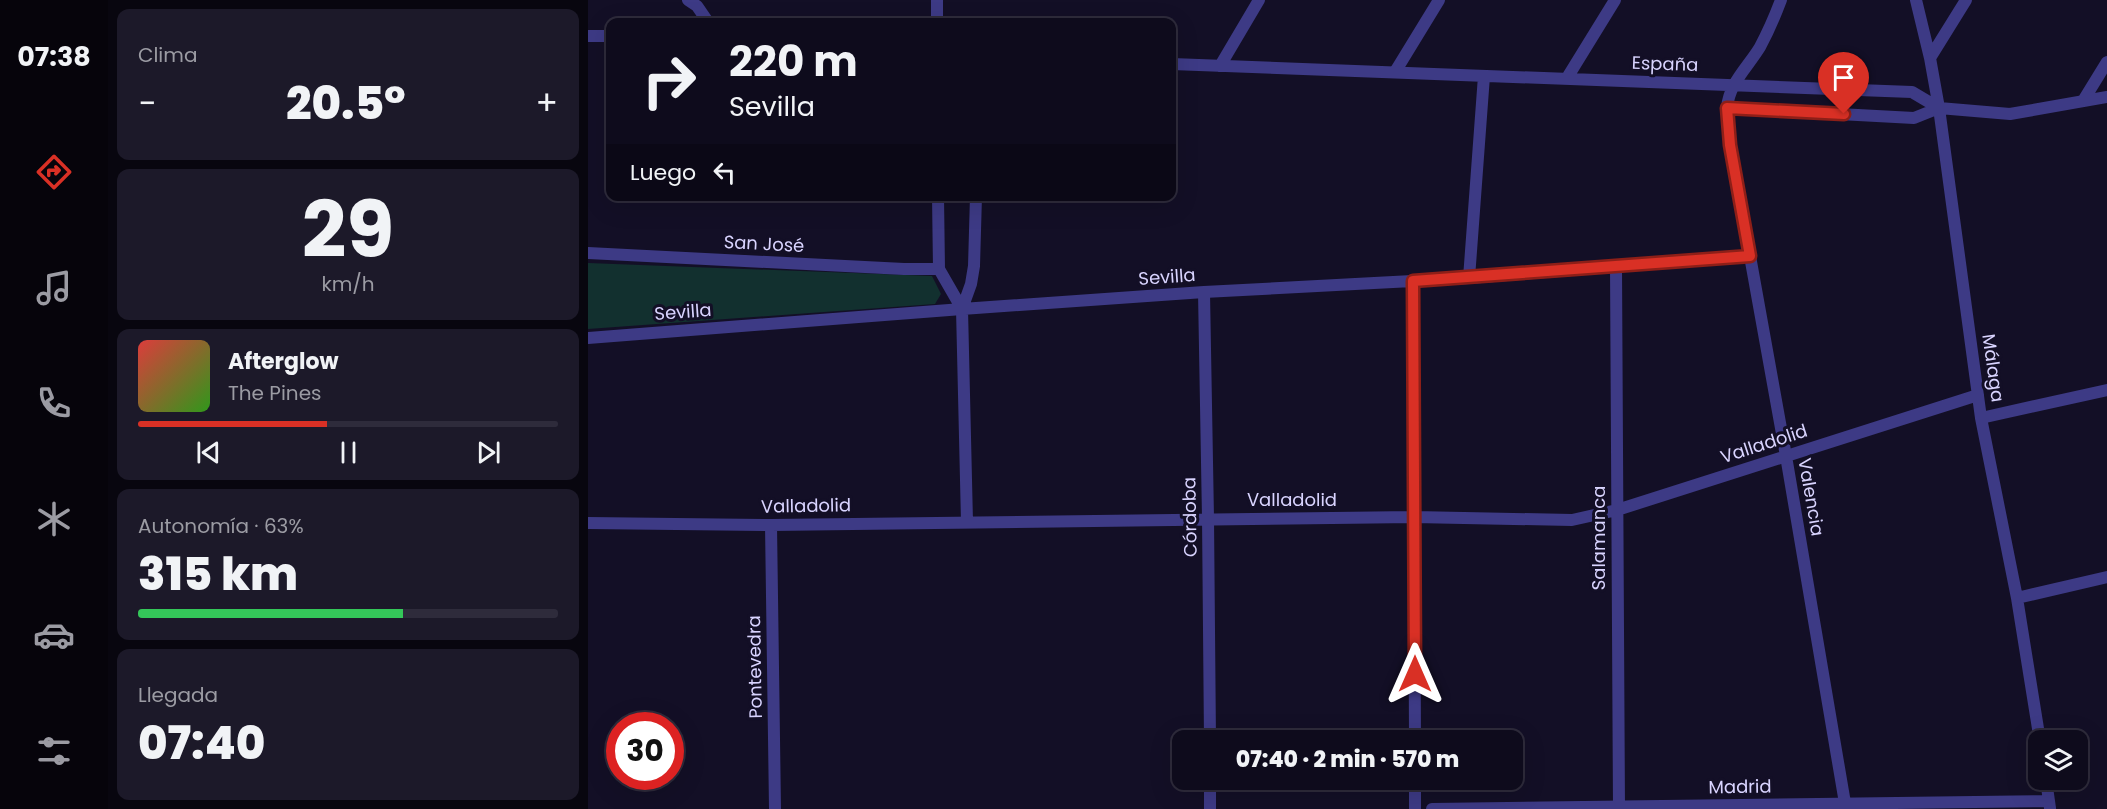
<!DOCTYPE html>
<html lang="es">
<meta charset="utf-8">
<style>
:root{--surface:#0e0b1c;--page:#1c1929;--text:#f1f3f6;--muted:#9b9ba3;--line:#2e2b3b;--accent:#d93025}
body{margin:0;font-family:Poppins,sans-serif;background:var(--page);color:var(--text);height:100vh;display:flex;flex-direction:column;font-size:22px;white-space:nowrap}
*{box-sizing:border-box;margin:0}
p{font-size:20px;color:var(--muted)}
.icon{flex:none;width:33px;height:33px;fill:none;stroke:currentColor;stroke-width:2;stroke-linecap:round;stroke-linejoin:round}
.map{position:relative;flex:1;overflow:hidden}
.drawer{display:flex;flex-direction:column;gap:9px;padding:9px;background:#08060f;width:480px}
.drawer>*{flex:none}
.top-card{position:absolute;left:18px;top:18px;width:570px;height:183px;border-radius:12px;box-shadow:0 6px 24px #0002,0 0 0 2px var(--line);background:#0e0b1c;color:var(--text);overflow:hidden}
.tools{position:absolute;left:1440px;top:730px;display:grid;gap:12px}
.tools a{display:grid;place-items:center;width:60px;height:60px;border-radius:12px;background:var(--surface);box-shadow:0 6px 24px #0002,0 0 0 2px var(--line);font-size:30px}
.speed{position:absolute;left:18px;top:712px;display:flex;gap:12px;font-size:30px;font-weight:700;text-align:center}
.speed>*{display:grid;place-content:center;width:78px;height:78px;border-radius:50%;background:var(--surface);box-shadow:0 6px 24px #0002,0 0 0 2px var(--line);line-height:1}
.speed .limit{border:9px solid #d22;background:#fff;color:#111}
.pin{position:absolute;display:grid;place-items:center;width:51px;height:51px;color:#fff;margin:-62px -26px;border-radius:50% 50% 50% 0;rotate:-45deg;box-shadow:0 0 6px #0007}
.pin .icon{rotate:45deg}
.me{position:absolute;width:66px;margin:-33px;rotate:0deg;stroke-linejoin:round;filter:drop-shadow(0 0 4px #0008)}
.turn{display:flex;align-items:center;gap:21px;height:126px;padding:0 24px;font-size:27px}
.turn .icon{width:78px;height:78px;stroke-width:2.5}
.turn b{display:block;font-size:42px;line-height:51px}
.then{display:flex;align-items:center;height:57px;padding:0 24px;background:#0003;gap:12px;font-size:22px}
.big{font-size:45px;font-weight:800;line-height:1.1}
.drawer .widget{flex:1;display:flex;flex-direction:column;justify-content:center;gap:9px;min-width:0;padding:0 21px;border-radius:12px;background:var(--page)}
.drawer .dial{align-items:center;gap:0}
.dial b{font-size:78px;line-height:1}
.song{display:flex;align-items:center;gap:18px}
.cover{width:72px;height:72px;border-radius:9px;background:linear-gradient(135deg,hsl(0 70% 55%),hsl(110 70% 35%))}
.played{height:6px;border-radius:3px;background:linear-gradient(90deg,var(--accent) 45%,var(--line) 45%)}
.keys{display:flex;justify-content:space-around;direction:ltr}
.heat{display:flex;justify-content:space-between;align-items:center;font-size:33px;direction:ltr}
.charge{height:9px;border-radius:4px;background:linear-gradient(90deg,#34c759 63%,var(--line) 0)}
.trip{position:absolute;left:584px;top:730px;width:351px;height:60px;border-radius:12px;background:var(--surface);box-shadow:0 6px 24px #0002,0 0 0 2px var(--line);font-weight:800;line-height:60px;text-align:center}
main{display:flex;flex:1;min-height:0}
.tab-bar{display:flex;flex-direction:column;width:108px;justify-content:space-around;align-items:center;background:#06040b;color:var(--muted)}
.tab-bar .icon{width:42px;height:42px}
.tab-bar .selected{color:var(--accent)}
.tab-bar b{font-size:27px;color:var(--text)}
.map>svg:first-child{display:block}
.green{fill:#12302f}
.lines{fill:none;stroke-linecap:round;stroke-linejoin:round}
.street{stroke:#3d3a85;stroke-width:12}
.route-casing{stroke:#8d1f18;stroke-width:15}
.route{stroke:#d93025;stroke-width:10}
.labels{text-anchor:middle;stroke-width:6;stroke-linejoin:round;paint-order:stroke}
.street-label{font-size:18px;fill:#d9d4ff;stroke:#130f26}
</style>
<main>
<nav class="tab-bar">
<b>07:38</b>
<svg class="icon selected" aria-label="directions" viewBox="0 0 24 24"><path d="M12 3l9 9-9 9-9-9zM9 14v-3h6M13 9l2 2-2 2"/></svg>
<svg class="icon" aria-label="music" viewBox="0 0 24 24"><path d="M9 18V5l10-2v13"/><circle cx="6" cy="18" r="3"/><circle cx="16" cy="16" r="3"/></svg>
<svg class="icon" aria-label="phone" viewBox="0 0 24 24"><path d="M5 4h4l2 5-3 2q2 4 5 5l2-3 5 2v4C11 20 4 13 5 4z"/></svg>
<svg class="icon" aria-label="climate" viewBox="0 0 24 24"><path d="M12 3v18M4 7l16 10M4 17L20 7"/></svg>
<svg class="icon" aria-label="car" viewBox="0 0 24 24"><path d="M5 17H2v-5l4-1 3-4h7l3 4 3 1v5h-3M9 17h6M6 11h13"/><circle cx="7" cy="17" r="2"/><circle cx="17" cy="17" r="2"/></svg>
<svg class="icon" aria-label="filters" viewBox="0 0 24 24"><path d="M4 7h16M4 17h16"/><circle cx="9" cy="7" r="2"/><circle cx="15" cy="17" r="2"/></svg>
</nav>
<section class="drawer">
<div class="widget"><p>Clima</p>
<div class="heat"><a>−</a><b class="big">20.5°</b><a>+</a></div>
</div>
<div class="widget dial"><b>29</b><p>km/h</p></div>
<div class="widget">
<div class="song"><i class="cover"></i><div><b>Afterglow</b><p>The Pines</p></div></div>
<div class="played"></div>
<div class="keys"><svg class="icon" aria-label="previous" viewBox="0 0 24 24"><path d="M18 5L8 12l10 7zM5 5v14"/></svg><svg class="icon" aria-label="pause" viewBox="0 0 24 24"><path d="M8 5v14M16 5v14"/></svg><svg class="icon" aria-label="next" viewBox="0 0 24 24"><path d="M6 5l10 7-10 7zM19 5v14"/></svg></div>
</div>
<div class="widget"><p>Autonomía · 63%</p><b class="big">315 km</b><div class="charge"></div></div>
<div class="widget"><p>Llegada</p><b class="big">07:40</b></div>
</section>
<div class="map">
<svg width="1519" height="809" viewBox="0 0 1519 809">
<rect width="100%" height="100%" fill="#130f26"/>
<path class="green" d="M0,263l344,13 9,18 -6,10 -347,25z"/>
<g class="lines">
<path class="street" d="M100,0l9,6 11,16
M349,0v22
M1193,0c-6,16 -13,32 -21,47 -12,20 -31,36 -33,61 -1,12 2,25 3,37l56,311 60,353
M1328,0l14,58 9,50 42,310 36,180 23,143
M0,36h22
M1342,58l36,-58
M584,64l740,28 27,16 71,6 97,-17
M632,66l39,-66
M807,72l44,-72
M979,78l48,-78
M1495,101l24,-39
M1139,108l187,10 25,-10
M350,196l1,73 23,40 5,213
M0,253l316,16h35
M1028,267l3,542
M881,278l15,-202
M825,281l2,460
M616,292l4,226 2,223
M374,309l9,-25 3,-18 2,-70
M0,338l374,-29 242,-17 265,-14 281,-22
M1393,418l126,-28
M0,523l183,2 643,-8 158,3 45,-10 361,-115
M183,525l4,284
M1429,598l90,-21
M622,780v29
M827,780v29
M1458,780l4,28
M844,809l617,-8"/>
</g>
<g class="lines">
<g class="route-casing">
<path id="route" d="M827,674l-2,-393 337,-25 -20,-111 -3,-37 117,6"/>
</g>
<use href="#route" class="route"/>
</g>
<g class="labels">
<g class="street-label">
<text transform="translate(1077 64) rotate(2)" y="6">España</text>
<text transform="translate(176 244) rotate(3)" y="6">San José</text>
<text transform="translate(579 277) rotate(-4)" y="6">Sevilla</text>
<text transform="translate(95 312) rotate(-4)" y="6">Sevilla</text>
<text transform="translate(1405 368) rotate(82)" y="6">Málaga</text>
<text transform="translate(1176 444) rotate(-18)" y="6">Valladolid</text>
<text transform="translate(1223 497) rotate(80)" y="6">Valencia</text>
<text x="704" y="506">Valladolid</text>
<text transform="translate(218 506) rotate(-1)" y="6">Valladolid</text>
<text transform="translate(602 517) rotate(-91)" y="6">Córdoba</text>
<text transform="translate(1011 538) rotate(-90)" y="6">Salamanca</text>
<text transform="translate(167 667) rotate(-91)" y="6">Pontevedra</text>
<text transform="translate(1152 787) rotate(-1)" y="6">Madrid</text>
</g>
</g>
</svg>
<div class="tools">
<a><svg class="icon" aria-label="layers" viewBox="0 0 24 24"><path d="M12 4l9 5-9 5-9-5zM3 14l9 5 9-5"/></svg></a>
</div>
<div class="speed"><div class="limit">30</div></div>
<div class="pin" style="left:1256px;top:114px;background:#d93025"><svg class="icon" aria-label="arrive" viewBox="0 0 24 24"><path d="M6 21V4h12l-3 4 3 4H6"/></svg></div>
<svg class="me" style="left:827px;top:674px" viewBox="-20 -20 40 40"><path d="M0-17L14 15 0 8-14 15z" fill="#d93025" stroke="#fff" stroke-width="4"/></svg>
<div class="trip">07:40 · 2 min · 570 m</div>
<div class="top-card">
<div class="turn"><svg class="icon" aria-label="right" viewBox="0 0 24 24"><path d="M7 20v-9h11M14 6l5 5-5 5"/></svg><div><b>220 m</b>Sevilla</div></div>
<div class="then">Luego<svg class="icon" aria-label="left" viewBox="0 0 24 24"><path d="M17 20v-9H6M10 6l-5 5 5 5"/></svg></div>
</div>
</div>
</main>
